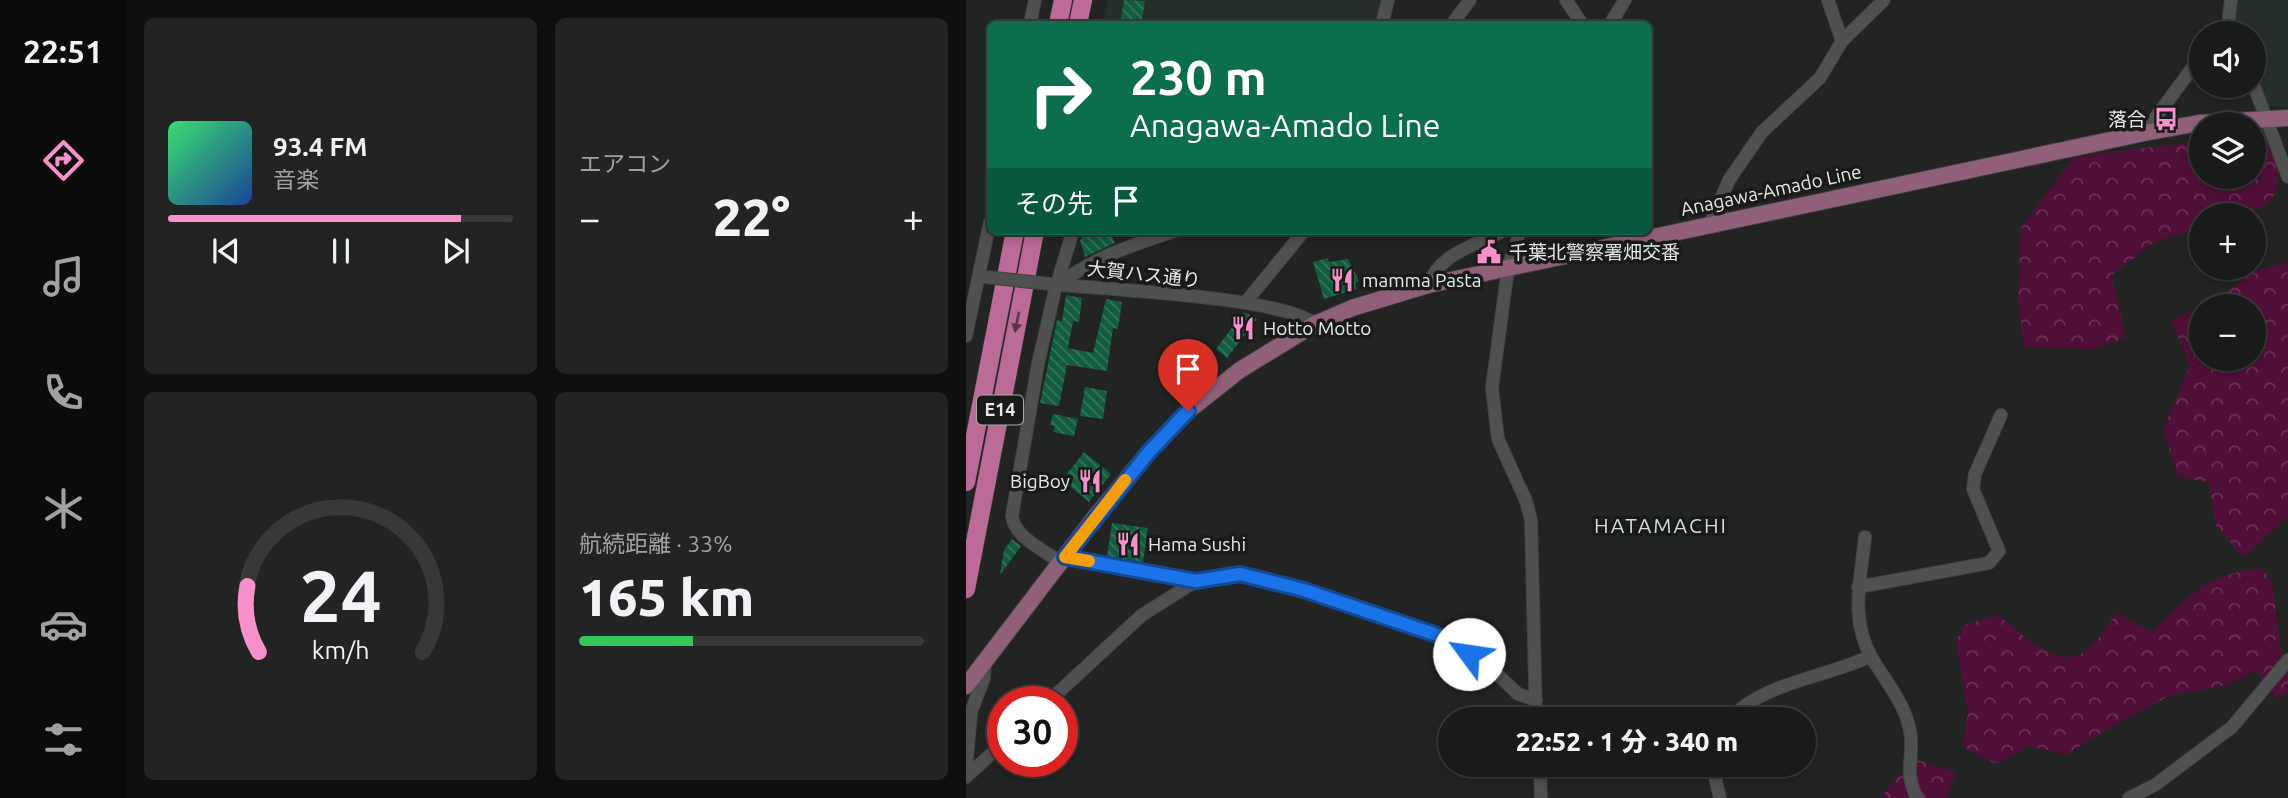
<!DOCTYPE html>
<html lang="ja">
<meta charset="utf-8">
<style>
:root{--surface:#191b1a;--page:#222423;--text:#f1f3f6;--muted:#9fa1a2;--line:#373939;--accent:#f890cb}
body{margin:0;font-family:Ubuntu,"Noto Sans JP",sans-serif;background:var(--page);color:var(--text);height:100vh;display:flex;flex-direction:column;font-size:26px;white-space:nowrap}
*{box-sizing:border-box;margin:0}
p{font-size:23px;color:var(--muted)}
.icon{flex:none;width:38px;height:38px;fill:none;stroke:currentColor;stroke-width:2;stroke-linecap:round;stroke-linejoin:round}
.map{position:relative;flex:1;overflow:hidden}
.panel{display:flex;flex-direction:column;gap:18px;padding:18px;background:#0e0f0e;width:840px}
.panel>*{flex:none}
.guide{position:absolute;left:21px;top:21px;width:665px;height:214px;border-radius:10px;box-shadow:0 4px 10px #0003,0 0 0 2px var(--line);background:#0b6e4f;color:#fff;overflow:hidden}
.fabs{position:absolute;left:1223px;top:21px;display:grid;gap:14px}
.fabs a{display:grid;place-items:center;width:77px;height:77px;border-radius:50%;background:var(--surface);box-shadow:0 4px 10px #0003,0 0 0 2px var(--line);font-size:35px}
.speed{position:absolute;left:21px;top:686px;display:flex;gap:14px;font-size:35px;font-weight:700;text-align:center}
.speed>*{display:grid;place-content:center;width:91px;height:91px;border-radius:50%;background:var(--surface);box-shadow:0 4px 10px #0003,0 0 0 2px var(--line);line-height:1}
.speed .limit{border:10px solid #d22;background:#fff;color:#111}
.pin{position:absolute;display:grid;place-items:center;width:60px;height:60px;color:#fff;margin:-72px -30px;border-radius:50% 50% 50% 0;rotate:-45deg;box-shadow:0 0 7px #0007}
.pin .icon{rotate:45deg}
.me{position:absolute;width:77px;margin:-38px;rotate:301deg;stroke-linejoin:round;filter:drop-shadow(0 0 5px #0008)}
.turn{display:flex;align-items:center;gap:24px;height:147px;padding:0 28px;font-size:32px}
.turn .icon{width:91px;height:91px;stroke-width:2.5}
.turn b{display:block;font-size:49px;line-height:60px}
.then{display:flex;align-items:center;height:66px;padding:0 28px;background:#0003;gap:14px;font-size:26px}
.big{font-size:52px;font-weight:800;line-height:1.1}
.panel .tile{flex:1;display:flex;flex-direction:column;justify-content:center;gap:10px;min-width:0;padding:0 24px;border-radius:10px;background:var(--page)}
.panel .dial{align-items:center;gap:0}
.dial svg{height:182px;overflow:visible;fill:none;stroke:var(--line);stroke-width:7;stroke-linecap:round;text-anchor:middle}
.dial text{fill:var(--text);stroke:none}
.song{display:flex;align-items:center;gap:21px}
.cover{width:84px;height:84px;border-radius:10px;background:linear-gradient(135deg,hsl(140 70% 55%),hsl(220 70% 35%))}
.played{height:7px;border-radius:4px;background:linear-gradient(90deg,var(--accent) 85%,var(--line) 85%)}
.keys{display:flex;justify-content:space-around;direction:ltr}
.heat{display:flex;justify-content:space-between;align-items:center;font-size:38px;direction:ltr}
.charge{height:10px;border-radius:5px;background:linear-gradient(90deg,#34c759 33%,var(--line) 0)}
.panel .tiles{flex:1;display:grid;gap:18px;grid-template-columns:repeat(2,1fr)}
.trip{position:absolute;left:472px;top:707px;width:378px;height:70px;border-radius:35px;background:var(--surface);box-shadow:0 4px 10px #0003,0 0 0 2px var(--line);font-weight:800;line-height:70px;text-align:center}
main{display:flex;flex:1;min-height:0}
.tab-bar{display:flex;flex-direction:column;width:126px;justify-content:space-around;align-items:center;background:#0a0b0a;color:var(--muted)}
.tab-bar .icon{width:49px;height:49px}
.tab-bar .selected{color:var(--accent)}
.tab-bar b{font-size:32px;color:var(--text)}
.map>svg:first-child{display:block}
.built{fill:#262f2a}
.forest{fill:url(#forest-crowns)}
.building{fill:url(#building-back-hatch)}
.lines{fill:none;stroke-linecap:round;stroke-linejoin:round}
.minor-casing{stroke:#404241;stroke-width:14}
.major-casing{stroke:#404241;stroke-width:18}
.highway-casing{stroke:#404241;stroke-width:19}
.minor{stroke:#4e514f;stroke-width:12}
.major{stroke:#90607b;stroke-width:16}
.highway{stroke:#bc6a98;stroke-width:18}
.minor-bridge-casing{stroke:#404241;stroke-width:14;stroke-linecap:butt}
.minor-bridge{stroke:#4e514f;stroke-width:12}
.oneway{fill:#5a3b4c}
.route-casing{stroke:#114b97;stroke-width:18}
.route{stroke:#1a73e8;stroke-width:12}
.slow{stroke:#f59e0b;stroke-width:12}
.labels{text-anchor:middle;stroke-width:7;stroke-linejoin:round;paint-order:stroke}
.shield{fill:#181b19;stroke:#a8aaa9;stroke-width:2}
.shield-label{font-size:18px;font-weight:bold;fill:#e6e8e7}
.poi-label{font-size:19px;fill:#e6e8e7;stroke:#181b19;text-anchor:start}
.street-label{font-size:19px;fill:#e6e8e7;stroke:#181b19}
.neighbourhood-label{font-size:21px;letter-spacing:2px;fill:#d7dbd9;stroke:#181b19}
</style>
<main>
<nav class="tab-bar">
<b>22:51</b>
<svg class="icon selected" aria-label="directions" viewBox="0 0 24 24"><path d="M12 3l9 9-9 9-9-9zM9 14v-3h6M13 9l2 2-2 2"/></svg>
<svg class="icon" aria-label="music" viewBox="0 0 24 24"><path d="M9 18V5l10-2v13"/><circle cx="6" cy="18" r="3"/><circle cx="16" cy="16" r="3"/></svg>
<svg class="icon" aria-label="phone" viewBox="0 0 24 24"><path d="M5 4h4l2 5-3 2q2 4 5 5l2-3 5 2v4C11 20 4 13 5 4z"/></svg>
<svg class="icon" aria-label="climate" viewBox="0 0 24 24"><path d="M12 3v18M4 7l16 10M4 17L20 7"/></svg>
<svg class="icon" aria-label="car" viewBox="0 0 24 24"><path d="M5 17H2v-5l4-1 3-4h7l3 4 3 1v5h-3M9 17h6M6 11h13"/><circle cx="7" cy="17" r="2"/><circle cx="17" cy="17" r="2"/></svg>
<svg class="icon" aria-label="filters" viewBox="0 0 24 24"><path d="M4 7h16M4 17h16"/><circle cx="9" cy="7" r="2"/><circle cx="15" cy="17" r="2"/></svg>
</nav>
<section class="panel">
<div class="tiles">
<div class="tile">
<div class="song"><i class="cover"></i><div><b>93.4 FM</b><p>音楽</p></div></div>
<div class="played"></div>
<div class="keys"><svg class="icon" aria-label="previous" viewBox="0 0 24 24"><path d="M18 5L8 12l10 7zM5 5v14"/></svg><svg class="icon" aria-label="pause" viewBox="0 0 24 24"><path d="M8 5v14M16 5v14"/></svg><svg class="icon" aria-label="next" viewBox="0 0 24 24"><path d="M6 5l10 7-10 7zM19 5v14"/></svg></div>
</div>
<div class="tile"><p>エアコン</p>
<div class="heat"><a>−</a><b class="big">22°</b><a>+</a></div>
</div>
<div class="tile dial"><svg viewBox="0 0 100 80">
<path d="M14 69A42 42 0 1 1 86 69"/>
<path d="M14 69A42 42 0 0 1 9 40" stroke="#f890cb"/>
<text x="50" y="56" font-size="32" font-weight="700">24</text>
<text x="50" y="72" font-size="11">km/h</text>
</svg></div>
<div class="tile"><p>航続距離 · 33%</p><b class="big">165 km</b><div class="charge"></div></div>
</div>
</section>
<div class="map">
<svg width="1322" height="798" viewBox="0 0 1322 798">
<defs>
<pattern id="forest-crowns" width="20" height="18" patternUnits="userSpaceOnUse" patternTransform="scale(1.75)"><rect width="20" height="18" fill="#500f39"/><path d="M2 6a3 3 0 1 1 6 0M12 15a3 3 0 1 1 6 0" fill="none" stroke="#693256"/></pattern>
<pattern id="building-back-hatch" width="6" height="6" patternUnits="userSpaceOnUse" patternTransform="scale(1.75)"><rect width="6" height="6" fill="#125c3e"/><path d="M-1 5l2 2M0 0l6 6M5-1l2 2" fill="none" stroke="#34735a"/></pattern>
</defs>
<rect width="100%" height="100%" fill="#212422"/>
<path class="built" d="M142,0h276l-6,24h-275z
M1271,0h51v107l-21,-1 -13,-44v-29h-20z"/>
<path class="forest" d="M1296,135l15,15c0,10 2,23 1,34 -6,34 -51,31 -76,31l-1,13 -45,13 -44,34 14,62 -31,12 -71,-2 -6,-49 3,-70 53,-71 127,-16 1,36h52v-41z
M1322,262v254l-44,41 -28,-31 -7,-44 -31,-5 -15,-47 27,-64 -19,-46 30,-13 1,52h52v-53h-51l14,-6 35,-28z
M1296,568l10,14 10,77 6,13v19l-11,8 -21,-28 -29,14 -58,11 -79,43 -22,16 -39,-9 -33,18 -33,-17 5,-34 -12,-73 10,-16 33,-9c19,16 59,56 86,37 12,-9 22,-27 32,-39l34,19c42,-38 53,-57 111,-64z
M950,759l40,14 -9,25h-65l7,-12z"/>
<path class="building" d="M158,0l21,1 -4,23h-21z
M123,231h20l6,12 -30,14 -5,-17z
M362,258l1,4 19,-3 11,22 -4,2 2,6 -33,10 -11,-37z
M100,295l16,3 -3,24 -6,-1 -5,27 25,5 13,-54 16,3 -4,27 -5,-1 -6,43 -40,-6 -8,41 -19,-3 17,-83 5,1z
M278,312l13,7 -30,39 -11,-9z
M119,387l22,4 -4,28 -23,-3z
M87,414l25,5 -4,17 -21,-4 2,-6 -5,-1z
M118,452l27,22 -22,28 -27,-22z
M146,523l36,5 -5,34 -36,-6z
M46,539l9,7 -21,29 4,-25z"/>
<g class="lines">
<g class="minor-casing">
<path id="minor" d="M600,0l16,24
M862,0l14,41
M64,24l5,-24
M416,24l6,-24
M486,24l18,-24
M644,24l15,-24
M1261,33l4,-33
M1288,86l34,91
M1178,133l58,-78
M743,226l20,-46 33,-48 58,-54 22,-37 42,-41
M554,231l-12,37 -16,120 6,51 28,62 5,19 5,199
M85,284c50,5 233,13 264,40
M93,285c31,-27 77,-41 116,-54
M462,285c12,-32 48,-40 75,-54
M279,303l59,-72
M0,336l24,-114
M899,537c-4,42 -16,82 7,121 14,24 32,44 38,72 5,26 -7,41 7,68
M99,557l131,24 44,-7 64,16 133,45 58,37 23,22 18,6
M94,562c-15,-11 -46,-25 -48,-46l26,-152 17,-74 18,-59
M892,587l131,-24 10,-12 -26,-62 2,-15 26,-59
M82,702l94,-87 54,-34
M764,719c31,-36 100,-43 141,-63
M574,765l1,33
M605,765l27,5 81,-5
M746,765l8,33
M0,770l5,-58 13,-34 1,-17
M0,777l37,-34
M1163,798l26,-13 77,-58 56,-67"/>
</g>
<g class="major-casing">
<path id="major" d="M0,686l129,-169 54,-65 39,-41 52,-41 75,-46 37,-16 76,-23 716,-152 55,-10 89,-5"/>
</g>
<g class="highway-casing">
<path id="highway" d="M92,24l5,-24
M112,24l5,-24
M0,482l49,-251
M0,589l69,-358"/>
</g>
<use href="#minor" class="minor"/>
<use href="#major" class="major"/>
<use href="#highway" class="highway"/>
<g class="minor-bridge-casing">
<path id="minor-bridge" d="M19,277l65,7"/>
</g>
<use href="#minor-bridge" class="minor-bridge"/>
</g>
<defs><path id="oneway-solid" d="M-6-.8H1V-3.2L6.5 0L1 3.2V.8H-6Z" transform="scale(1.75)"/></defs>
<use class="oneway" href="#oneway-solid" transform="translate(51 322) rotate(101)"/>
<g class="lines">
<g class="route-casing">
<path id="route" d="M222,411l-39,41 -84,105 131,24 44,-7 64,16 133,45 32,19"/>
</g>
<use href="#route" class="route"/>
<path class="slow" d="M123,561l-24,-4 60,-77"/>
</g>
<defs>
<g id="bus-bare" transform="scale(1.89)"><path d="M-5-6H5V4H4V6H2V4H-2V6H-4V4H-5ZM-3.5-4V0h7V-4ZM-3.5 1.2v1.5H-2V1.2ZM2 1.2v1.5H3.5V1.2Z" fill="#f890cb" stroke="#181b19" stroke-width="2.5" paint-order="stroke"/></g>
<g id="civic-bare" transform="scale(1.89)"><path d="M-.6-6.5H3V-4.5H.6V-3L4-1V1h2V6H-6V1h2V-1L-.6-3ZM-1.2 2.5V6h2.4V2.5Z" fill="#f890cb" stroke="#181b19" stroke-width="2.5" paint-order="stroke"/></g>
<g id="restaurant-bare" transform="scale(1.89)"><path d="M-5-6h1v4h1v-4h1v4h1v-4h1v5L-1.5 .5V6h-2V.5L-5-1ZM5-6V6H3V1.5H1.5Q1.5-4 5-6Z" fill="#f890cb" stroke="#181b19" stroke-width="2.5" paint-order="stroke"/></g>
</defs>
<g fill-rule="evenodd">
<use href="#bus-bare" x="1200" y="119"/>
<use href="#civic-bare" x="523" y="252"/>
<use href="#restaurant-bare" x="376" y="280"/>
<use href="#restaurant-bare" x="277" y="328"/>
<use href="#restaurant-bare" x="124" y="481"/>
<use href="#restaurant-bare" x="162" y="544"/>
</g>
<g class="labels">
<rect class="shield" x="11" y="395.5" width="46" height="29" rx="5"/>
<g class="shield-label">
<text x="34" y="416">E14</text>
</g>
<g class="poi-label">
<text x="1180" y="126" text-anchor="end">落合</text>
<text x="543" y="259">千葉北警察署畑交番</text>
<text x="396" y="287">mamma Pasta</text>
<text x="297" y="335">Hotto Motto</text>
<text x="104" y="488" text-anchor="end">BigBoy</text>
<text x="182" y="551">Hama Sushi</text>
</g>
<g class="street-label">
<text transform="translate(805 190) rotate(-12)" y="7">Anagawa-Amado Line</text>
<text transform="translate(178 274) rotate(6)" y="7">大賀ハス通り</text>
</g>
<g class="neighbourhood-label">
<text x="695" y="533">HATAMACHI</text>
</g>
</g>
</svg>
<div class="fabs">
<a><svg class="icon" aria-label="sound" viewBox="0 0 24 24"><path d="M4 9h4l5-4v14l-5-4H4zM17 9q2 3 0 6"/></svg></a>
<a><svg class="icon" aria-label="layers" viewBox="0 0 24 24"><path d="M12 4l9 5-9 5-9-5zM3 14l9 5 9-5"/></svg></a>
<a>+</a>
<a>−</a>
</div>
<div class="speed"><div class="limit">30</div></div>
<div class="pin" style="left:222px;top:411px;background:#d93025"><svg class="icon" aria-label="arrive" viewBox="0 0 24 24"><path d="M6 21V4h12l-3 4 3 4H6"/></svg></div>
<svg class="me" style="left:503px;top:654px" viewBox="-20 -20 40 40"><circle r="19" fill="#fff"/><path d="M0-13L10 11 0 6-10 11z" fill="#1a73e8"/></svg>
<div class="trip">22:52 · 1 分 · 340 m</div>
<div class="guide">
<div class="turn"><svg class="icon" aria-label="right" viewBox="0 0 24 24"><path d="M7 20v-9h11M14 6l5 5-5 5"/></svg><div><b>230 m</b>Anagawa-Amado Line</div></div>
<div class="then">その先<svg class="icon" aria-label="arrive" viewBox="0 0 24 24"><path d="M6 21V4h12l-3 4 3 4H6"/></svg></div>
</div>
</div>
</main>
